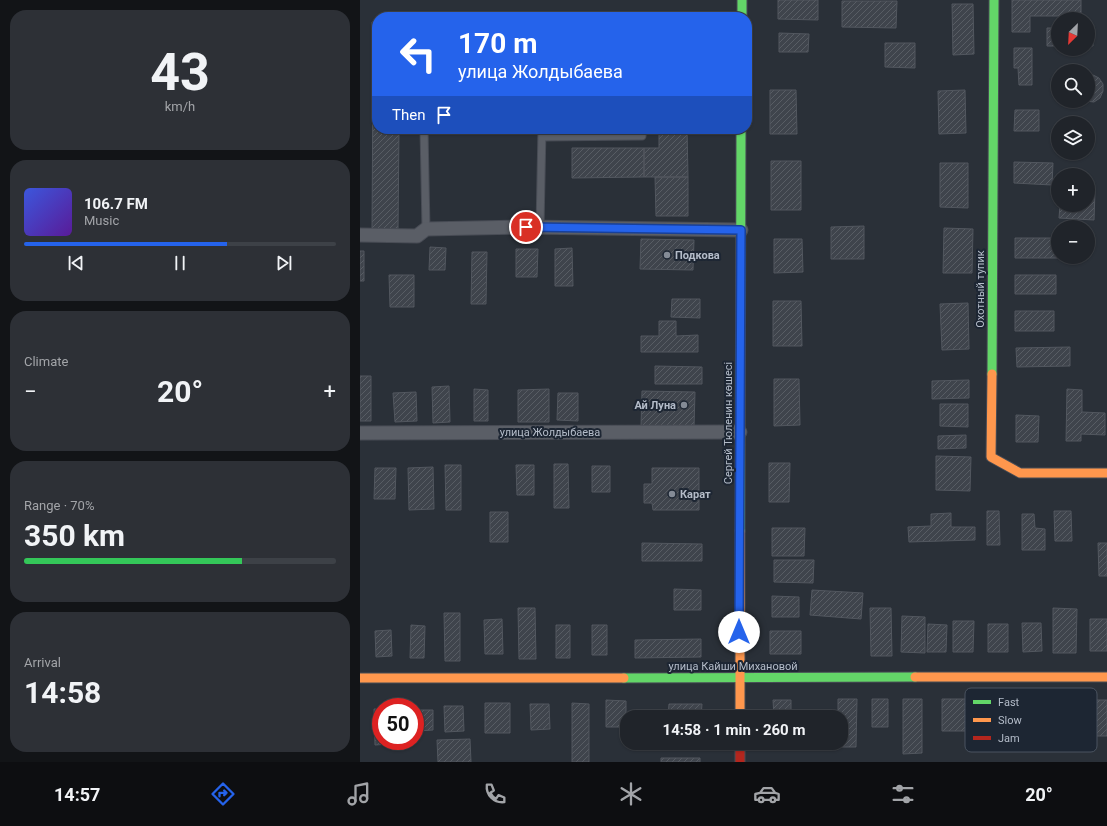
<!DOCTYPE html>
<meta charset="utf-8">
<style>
:root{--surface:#20242a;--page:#2d3036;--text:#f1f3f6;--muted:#a2a4a8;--line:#3d4147;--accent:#2563eb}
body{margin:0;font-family:Roboto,sans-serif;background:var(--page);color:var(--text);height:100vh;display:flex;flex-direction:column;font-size:15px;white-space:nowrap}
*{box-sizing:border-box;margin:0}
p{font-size:13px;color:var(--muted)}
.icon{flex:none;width:22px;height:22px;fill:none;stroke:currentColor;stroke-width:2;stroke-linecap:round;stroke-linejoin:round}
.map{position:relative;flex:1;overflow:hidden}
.details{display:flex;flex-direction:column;gap:10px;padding:10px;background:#121417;width:360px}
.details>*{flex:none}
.hud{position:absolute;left:12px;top:12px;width:380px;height:122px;border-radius:16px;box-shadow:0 1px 3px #0004,0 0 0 1px var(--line);background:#2563eb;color:#fff;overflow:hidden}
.needle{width:26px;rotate:204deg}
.fabs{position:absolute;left:691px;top:12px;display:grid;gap:8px}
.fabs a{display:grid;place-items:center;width:44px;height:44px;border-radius:50%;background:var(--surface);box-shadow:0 1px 3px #0004,0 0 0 1px var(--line);font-size:20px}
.speed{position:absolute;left:12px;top:698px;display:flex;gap:8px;font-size:20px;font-weight:700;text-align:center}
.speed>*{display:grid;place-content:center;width:52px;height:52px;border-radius:50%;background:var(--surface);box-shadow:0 1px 3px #0004,0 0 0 1px var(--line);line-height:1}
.speed .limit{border:6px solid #d22;background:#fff;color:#111}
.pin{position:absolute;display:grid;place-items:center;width:34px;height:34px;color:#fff;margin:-17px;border:2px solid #fff;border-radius:50%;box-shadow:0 1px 4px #0007}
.me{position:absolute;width:44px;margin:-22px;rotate:0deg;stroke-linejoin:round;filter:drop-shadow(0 0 3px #0008)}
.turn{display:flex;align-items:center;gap:14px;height:84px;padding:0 20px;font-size:18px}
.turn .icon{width:52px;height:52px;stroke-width:2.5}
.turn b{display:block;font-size:28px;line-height:34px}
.then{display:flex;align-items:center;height:38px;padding:0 20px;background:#0003;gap:8px;font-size:15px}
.big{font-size:30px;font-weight:700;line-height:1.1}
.details .card{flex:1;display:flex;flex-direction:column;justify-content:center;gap:6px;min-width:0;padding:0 14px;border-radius:16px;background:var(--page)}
.details .dial{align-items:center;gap:0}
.dial b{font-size:52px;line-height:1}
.song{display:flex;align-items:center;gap:12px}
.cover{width:48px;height:48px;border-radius:6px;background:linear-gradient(135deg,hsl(230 70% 55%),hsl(270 70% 35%))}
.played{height:4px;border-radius:2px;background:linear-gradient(90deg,var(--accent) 65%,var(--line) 65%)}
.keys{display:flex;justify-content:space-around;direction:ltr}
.heat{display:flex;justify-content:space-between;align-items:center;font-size:22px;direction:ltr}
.charge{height:6px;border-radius:3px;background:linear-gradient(90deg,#34c759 70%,var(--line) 0)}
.trip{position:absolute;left:260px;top:710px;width:228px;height:40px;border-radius:16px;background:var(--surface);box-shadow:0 1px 3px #0004,0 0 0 1px var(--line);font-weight:700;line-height:40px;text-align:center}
.tabs{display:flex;height:64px;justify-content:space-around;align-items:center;background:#0d0e11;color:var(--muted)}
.tabs .icon{width:28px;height:28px}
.tabs .active{color:var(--accent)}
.tabs b{font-size:18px;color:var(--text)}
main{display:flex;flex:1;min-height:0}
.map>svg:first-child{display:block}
.building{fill:url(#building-hatch);stroke:#52575f}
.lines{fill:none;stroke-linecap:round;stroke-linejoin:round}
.lane-casing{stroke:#484c55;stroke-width:9}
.street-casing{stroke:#484c55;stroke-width:15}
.fast-casing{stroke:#484c55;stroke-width:11}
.slow-casing{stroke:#484c55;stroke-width:11}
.jam-casing{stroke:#484c55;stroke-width:11}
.lane{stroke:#5a5e66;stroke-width:7}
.street{stroke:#5a5e66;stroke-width:13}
.fast{stroke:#63d668;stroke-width:9}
.slow{stroke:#ff974d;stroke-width:9}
.jam{stroke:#b3261e;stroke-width:9}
.route-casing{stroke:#184099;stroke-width:10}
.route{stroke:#2563eb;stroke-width:7}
.poi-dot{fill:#848b96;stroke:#1d2633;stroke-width:1.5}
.labels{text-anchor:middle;stroke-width:4;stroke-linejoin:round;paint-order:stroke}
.poi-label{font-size:11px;font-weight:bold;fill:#b4bcc9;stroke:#1d2633;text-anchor:start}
.street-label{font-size:11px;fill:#b4bcc9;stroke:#1d2633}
.key{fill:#1d2633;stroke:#4a5360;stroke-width:1}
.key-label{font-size:11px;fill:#b4bcc9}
</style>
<main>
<section class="details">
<div class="card dial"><b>43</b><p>km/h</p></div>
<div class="card">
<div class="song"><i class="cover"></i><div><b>106.7 FM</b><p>Music</p></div></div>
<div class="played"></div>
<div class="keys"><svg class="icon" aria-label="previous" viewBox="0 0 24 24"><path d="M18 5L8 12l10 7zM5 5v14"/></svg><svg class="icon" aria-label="pause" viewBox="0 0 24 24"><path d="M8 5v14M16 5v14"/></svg><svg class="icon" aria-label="next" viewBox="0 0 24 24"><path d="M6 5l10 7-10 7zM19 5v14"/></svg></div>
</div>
<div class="card"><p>Climate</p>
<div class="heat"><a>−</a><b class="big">20°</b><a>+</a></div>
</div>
<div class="card"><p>Range · 70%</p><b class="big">350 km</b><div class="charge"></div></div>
<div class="card"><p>Arrival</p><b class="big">14:58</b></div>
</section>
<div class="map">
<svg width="747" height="762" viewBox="0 0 747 762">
<defs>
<pattern id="building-hatch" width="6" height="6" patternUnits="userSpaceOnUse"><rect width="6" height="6" fill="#3f444c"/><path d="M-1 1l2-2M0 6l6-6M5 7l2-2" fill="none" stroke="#585d64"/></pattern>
</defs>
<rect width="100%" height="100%" fill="#2a3038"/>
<path class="building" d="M418,0h40v20l-40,-1z
M652,0h69v16h-51v16h-18z
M482,1h55l-1,27 -54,-1z
M592,4h21l1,50 -21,1z
M12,22h5v44h-5z
M687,28h11v18h-11z
M728,28h5v18h-5z
M419,33l30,1 -1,18h-29z
M525,43h30v25l-30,-1z
M654,48h18v37h-13l-1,-17h-4z
M13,73h4v56h22l-1,100h-26z
M728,75h5l6,3 4,6v7l-3,7 -6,4 -9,-1h3z
M410,90h26l1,44h-27z
M605,90l1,43 -27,1 -1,-43z
M655,110h24v21h-25z
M299,129h28l1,48h-44v-29h15z
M212,148h72v29l-72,1z
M411,161h30v49h-30z
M654,162l39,1 -1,22 -38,-2z
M580,163h28v45l-28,-1z
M295,177h33v39h-32z
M728,191h7l-1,29 -35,-2 1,-13h28z
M504,226v33h-33v-32z
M584,228l29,1 -1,44h-29z
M655,238h42v20h-42z
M281,239l53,1 -1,30 -53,-1z
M414,239h28l1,33 -29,1z
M70,247l16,1 -1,22h-16z
M212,248l1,38h-18v-37z
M156,249h22l-1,28h-21z
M0,251h4v30h-4z
M112,252h15l-1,52h-15z
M29,275h25v32h-24z
M655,275h41v19h-41z
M312,299h28v19l-29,-1z
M413,301h28l1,45h-29z
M608,303l1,46 -27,1 -2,-46z
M655,311h39v20h-39z
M299,321h17v15l22,-1v17h-57v-16h18z
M710,347v19l-53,1 -1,-19z
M295,366l47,1v17h-47z
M0,376h11v45h-11z
M414,379h25l1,46 -26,1z
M609,380v18l-37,1v-18z
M89,386l1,36 -17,1 -1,-36z
M114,389l14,1v31h-14z
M189,389v33h-31v-32z
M707,389l15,1v22l23,1v22l-24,-1v7h-15z
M282,391l53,1 -1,35 -53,-1z
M56,392l1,29 -22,1 -2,-29z
M198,393h20v28l-21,-1z
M580,404h28v23l-28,-1z
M656,415l23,1 -1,26h-22z
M606,435v13l-28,1v-13z
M576,456l35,1 -1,34 -34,-1z
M409,463h21l-1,39h-20z
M194,464h14l1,44h-15z
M85,465h16v45h-15z
M156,465h18v30h-17z
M232,466h18v26h-18z
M73,467l1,42 -25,1 -1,-42z
M15,468h21l-1,31h-21z
M292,468h47v42h-46l-1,-7h-8v-19h8z
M627,511h12l1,34h-13z
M694,511h17l1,30h-17z
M130,512h18v30h-18z
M591,513v14h24v13l-66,2 -1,-15 23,-1v-12z
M662,514h12l1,14 10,1v21h-23z
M412,528h33l-1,28h-32z
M282,543l60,1v17h-60z
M738,543h9v33h-8z
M414,560h40l-1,23 -39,-1z
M314,589l27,1v20h-27z
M452,590l51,3 -2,26 -51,-4z
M412,596l27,1v20h-27z
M158,608h17l1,51h-17z
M510,608h21l1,48h-21z
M693,608l24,1 -1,44h-23z
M84,613h16v48h-15z
M542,616l23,1v36l-24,-1z
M142,619l1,35h-18l-1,-34z
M730,619h17v32h-17z
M593,621h21l-1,31h-20z
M662,623h19l1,28 -19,1z
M568,624l19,1 -1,27h-19z
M628,624h20v28h-20z
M51,625l14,1 -1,32h-14z
M196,625h14v33h-14z
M232,625h15v30h-15z
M31,630l1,26 -16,1 -1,-26z
M410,631h31v23h-31z
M341,639v18l-66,1v-18z
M478,699h19l-1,48h-19v-4h4v-26h-3z
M512,699h16v28h-16z
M543,699h19v54l-19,1z
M582,699h26v32h-26z
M246,700l20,1v26h-20z
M413,700h18v17h-17z
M731,700h16v36h-16z
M125,703h25v30h-25z
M212,703l17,1v58h-17z
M170,704h19l1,25 -19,1z
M309,704h33l-1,13h-33z
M84,706h19l1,25 -19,1z
M14,709h7v32h10v3l-16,1z
M58,710h15v20l-15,1z
M110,739l1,23h-33l-1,-22z
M301,758h39v4h-39z"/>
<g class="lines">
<g class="lane-casing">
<path id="lane" d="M64,129l2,100
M182,137l100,-1v-7
M180,227l2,-98"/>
</g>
<g class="street-casing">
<path id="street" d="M0,235l57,1 9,-7 100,-2 215,3
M0,433l380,-1"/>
</g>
<g class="fast-casing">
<path id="fast" d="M382,0v17
M632,374l2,-374
M380,531l1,-402
M264,678l291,-1"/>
</g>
<g class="slow-casing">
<path id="slow" d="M632,374l-1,83 29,16h87
M555,677h192
M0,678h264
M380,717v-186"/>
</g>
<g class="jam-casing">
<path id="jam" d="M380,743v19"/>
</g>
<use href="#lane" class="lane"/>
<use href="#street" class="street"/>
<use href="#fast" class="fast"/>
<use href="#slow" class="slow"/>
<use href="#jam" class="jam"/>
</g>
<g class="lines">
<g class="route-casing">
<path id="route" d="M166,227l215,3 -2,402"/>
</g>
<use href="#route" class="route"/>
</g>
<g class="poi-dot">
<circle cx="307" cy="255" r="4"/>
<circle cx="324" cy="405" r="4"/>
<circle cx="312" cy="494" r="4"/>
</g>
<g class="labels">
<g class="poi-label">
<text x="315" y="259">Подкова</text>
<text x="316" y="409" text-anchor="end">Ай Луна</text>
<text x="320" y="498">Карат</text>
</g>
<g class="street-label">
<text transform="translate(620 289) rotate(-90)" y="4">Охотный тупик</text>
<text transform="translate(368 423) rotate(-90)" y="4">Сергей Тюленин көшесі</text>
<text x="190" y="436">улица Жолдыбаева</text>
<text x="373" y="670">улица Кайши Михановой</text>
</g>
</g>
<rect x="605" y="688" width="132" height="64" rx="6" class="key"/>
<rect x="613" y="700" width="18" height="4" fill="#63d668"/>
<rect x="613" y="718" width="18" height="4" fill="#ff974d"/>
<rect x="613" y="736" width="18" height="4" fill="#b3261e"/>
<g class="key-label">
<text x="638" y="706">Fast</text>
<text x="638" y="724">Slow</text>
<text x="638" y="742">Jam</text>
</g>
</svg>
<div class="fabs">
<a><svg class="needle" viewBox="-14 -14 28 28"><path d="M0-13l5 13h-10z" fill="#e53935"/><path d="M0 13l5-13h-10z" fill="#a2a4a8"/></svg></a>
<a><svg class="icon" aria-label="search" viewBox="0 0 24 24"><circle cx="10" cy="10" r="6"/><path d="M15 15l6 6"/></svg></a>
<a><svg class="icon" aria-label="layers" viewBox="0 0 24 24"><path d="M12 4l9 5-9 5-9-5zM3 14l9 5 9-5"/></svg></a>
<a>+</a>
<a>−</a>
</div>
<div class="speed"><div class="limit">50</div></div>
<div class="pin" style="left:166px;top:227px;background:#d93025"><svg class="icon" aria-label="arrive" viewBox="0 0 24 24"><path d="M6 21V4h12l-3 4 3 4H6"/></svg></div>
<svg class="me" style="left:379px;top:632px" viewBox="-20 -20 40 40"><circle r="19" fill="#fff"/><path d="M0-13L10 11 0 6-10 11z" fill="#2563eb"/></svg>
<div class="trip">14:58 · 1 min · 260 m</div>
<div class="hud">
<div class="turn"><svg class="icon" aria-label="left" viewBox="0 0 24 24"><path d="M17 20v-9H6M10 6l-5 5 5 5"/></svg><div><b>170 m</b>улица Жолдыбаева</div></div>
<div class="then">Then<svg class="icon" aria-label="arrive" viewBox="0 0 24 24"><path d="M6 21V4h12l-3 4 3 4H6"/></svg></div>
</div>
</div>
</main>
<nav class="tabs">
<b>14:57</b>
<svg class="icon active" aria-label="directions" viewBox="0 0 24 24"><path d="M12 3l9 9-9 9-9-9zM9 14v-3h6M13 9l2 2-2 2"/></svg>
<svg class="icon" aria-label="music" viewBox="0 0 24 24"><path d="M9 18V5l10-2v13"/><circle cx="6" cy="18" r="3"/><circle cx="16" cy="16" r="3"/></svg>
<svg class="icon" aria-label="phone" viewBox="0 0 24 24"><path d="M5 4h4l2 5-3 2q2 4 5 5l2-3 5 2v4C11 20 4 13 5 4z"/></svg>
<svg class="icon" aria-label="climate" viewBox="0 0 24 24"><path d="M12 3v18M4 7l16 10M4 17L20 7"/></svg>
<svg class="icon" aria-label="car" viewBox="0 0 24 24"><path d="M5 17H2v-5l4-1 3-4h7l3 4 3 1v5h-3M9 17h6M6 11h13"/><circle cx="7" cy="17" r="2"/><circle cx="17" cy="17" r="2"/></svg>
<svg class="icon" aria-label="filters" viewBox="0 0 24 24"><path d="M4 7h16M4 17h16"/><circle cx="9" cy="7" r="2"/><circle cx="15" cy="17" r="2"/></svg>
<b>20°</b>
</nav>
